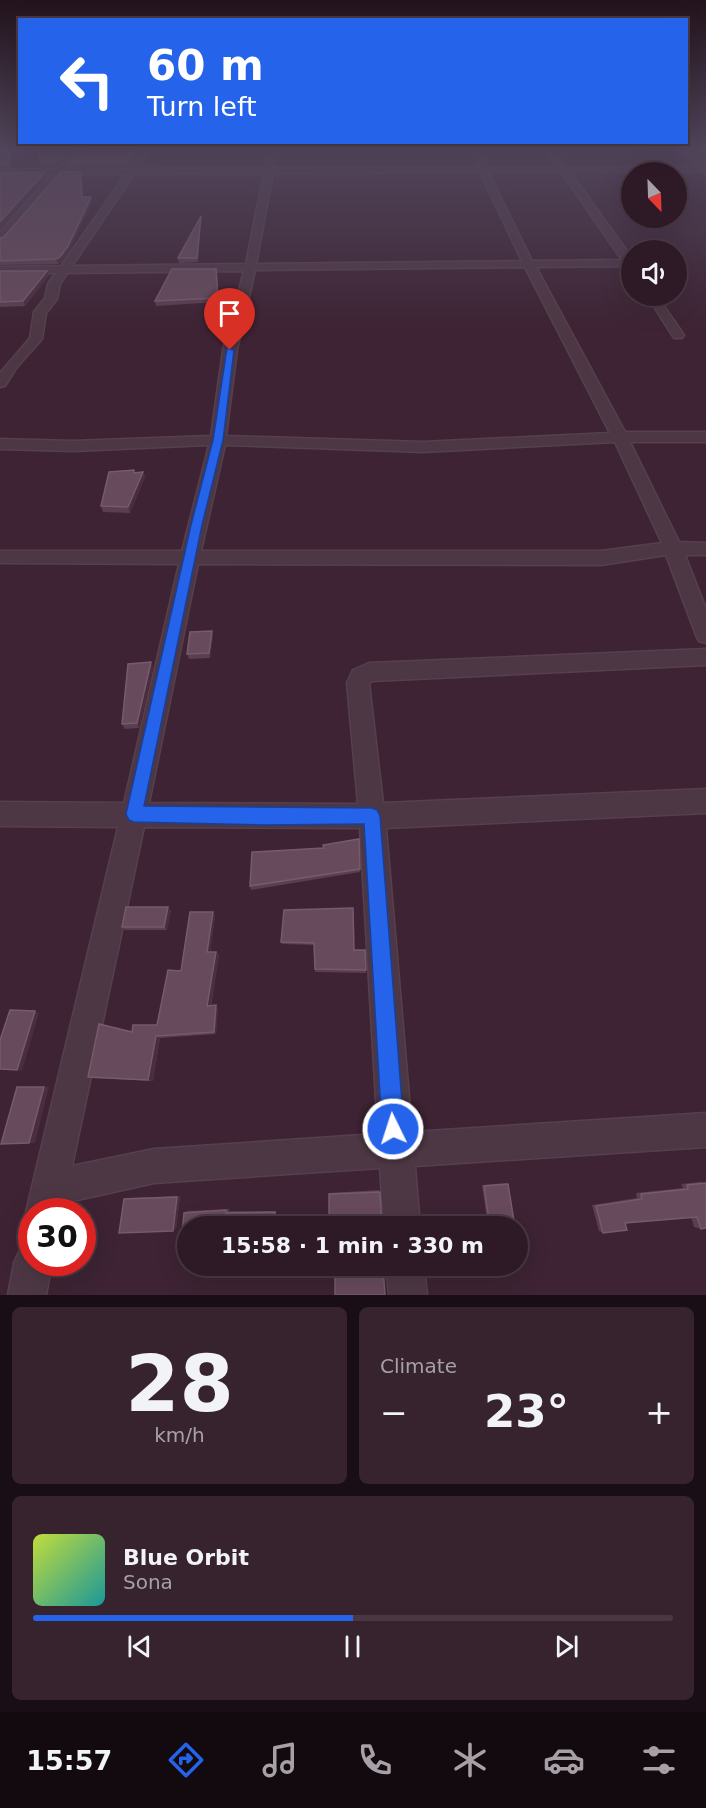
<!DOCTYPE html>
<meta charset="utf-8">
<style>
:root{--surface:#2e1a26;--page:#36232e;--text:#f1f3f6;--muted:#a7a1a7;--line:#493843;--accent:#2563eb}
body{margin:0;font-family:"DejaVu Sans",sans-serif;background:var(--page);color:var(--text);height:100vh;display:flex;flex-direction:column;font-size:22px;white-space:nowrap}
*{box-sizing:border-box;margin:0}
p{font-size:20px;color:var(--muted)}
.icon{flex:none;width:33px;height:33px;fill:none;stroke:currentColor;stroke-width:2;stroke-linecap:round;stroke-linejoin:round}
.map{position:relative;height:1295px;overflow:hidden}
.side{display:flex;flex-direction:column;gap:12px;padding:12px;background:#190e15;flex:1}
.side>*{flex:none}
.banner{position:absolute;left:18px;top:18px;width:670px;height:126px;border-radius:0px;box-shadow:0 6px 24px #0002,0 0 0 2px var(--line);background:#2563eb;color:#fff;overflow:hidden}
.needle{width:39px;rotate:157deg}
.controls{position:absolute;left:621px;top:162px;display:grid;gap:12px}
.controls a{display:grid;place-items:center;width:66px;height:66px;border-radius:50%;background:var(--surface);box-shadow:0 6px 24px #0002,0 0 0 2px var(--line);font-size:30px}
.speed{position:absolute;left:18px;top:1198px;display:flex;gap:12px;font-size:30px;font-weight:700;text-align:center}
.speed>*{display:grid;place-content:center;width:78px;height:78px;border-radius:50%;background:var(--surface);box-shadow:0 6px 24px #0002,0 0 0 2px var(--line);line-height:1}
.speed .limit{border:9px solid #d22;background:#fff;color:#111}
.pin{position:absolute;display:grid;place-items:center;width:51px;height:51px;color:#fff;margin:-62px -26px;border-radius:50% 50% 50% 0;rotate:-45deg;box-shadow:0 0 6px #0007}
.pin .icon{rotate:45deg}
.me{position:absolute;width:66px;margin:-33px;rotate:356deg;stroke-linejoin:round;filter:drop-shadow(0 0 4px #0008)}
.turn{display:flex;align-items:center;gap:21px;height:126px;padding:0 30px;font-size:27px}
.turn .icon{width:78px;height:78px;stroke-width:2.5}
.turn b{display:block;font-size:42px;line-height:51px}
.big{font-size:45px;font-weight:600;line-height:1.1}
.side .card{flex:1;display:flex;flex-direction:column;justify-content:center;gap:9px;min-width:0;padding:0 21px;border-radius:9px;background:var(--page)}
.side .dial{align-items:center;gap:0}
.dial b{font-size:78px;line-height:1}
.song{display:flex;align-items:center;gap:18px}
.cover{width:72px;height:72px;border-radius:9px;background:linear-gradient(135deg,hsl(70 70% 55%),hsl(180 70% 35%))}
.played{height:6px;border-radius:3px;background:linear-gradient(90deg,var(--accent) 50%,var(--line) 50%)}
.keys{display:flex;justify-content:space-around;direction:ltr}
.heat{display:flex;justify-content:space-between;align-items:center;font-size:33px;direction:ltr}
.side .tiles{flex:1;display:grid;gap:12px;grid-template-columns:1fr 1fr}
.card:last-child{grid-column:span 2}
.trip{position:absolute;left:177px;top:1216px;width:351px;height:60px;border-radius:30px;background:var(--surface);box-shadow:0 6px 24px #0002,0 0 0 2px var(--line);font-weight:600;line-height:60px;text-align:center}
.dock{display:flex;height:96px;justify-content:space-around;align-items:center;background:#120a0f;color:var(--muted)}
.dock .icon{width:42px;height:42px}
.dock .current{color:var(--accent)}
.dock b{font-size:27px;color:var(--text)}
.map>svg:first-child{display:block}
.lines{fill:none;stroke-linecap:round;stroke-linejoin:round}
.minor-casing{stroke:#56404d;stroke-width:3}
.minor{fill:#4d3744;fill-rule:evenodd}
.wall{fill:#5b3e50}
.shaded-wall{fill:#4a2e40}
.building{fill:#674a5c;stroke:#765b6c;stroke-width:1.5}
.route{fill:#2563eb;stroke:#184099;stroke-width:1.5}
</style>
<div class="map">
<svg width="706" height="1295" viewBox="0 0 706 1295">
<rect width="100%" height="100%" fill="#3d2333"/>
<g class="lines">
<g class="minor-casing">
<path id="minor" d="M143,149h8l-14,20 128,-1 4,-19h8l-4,19 207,-1 -8,-18h8l8,18h70l-13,-18h8l13,18h130l-20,-18h9l21,18v6l-4,-2 -132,1 62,86v10l-5,-2 -91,1 89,165h81v10h-76l49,100 27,1v12h-21l21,54v34l-7,-2 -3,-6 -30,-80 -65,10 -403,-1 -49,239 209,1 -11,-121 6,-13 16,-7 337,-14v16l-334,16 -3,2 14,120 323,-14v24l-320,15 26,304 294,-19v34l-291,19 5,61h-36l-4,-59 -226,15 -90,20 -2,9h-30l-1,13 -5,-13 92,-385 -118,-1v-24l124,1 55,-239 -179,-1v-12h182l27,-106 -136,6 -73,-2v-10l73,2 138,-5 12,-86 21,-79 -177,2 -7,11 -3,15 -11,14 -4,26 -25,28 -12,19 -5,1v-14l30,-35 4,-26 11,-14 3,-14 8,-11h-56v-6l61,-1 65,-92h-65l-57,66 -4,1v-9l51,-58 -51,1v-6h56l22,-18 4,2 -16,16h63zM480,172l42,89 -266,3 17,-91zM488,172h73l61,88 -90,1zM264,173l-18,91 -174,2 62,-92zM525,267l85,166 -187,9 -197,-6 11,-86 18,-80zM615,442l47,101 -61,8h-400l24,-106 198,7zM144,827l216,1 18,306 -224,15 -82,17z
M647,296h10l27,39 -2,3h-8z
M32,1245v18h20l-6,32h-38l6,-32 6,-13z
M386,1266h38l3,29h-38z"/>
</g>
<use href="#minor" class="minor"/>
</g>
<path class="wall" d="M0,149h12l-2,18h-10z
M57,149h16v2l-18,16h-14l-1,-4z
M137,149h3l-12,17 -57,1 -1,-4z
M82,176l1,21 9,4 -23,50 -7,10 -4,3 -58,1v-27l4,-1z
M201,220l-3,42 -19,1 -1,-5z
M0,271h47l2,4 -24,31 -25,1z
M217,274l1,28 -62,4 -1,-5z
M143,472l2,5 -15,36 -27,-1 -2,-6 34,-33z
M213,636l-3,22 -21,1 -2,-5z
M153,667l-14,61 -14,1 -3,-5z
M359,839l1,33 -109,18 -1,-4 74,-38z
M171,910l-4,20h-42l-3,-3z
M284,910l70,40h11l1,23 -51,-1 -1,-27 -32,-1 -1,-2z
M213,912l2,4 -5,36h6l3,3 -8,51 7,2 -2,26 -56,4 -7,43 -60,-3 -5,-1 44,-45 25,-7 24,-54z
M700,1182l6,1 -5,46 -7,-2 -3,-10 -66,6 -22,10 -4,-2 -7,-26 45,-7 -1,-5 47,-5 -2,-4z
M506,1183l2,1 7,43h-27l-6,-42z
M379,1190l1,2 -51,2 1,-1z
M180,1196l-4,33 -52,-30 4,-1z
M229,1209v2h47l-1,16h-87l-4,-14 3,-2z"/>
<path class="shaded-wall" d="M10,149h2l-2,18 -1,-4z
M71,149h2v2l-18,16 -1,-4z
M137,149h3l-12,17 -1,-4z
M45,172l1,4 -46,53v-7z
M80,172l2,4 1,25 -1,-4z
M91,197l1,4 -23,50 -7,10 -4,3 -2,-5z
M201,216v4l-3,42 -1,-4z
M47,271l2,4 -24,31 -2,-5z
M143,472l2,5 -15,36 -2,-6z
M212,631l1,5 -3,22 -1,-5z
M151,662l2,5 -14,61 -2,-5z
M168,907l3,3 -4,20 -3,-3z
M213,912l2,4 -5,39 -3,-3z
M216,952l3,3 -9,53 -3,-2z
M216,1005l2,3 -2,26 -2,-2z
M35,1011l4,2 -17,58 -5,-1z
M156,1036l4,2 -7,43 -5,-1z
M44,1087h5l-14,56h-6z
M180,1196l-4,33 -3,2 4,-34z
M276,1211l-1,16h-1l1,-15z"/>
<path class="building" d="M0,149h10l-1,14h-9z
M57,149h14l-17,14h-14l-1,-13z
M82,149h55l-10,13 -57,1 13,-12z
M45,172l-45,50v-49z
M61,172h19l2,25h9l-23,49 -8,11 -4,2 -56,2v-23l4,-1z
M201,216l-4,42h-19z
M172,269h44l2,29 -63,3z
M0,271h47l-24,30 -23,1z
M134,470v3l9,-1 -15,35 -27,-1 8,-34z
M212,631l-3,22 -22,1 3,-22z
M151,662l-14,61 -15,1 6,-60z
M359,839l1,30 -110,17 2,-34 72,-4 -1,-3z
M126,907h42l-4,20h-42z
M353,908l1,42h11l1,20 -51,-1 -1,-26 -33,-1 3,-32z
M190,912h23l-6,40h9l-9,54 9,-1 -2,27 -58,4 -8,44 -60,-3 11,-53 33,8 1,-7h24l11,-55 13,1z
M10,1010l25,1 -18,59 -17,-1v-29z
M17,1087h27l-15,56 -28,1z
M706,1183v45l-5,1 -4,-12 -72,6 2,7 -24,3 -7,-27 46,-7 -1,-5 47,-5 -1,-4z
M508,1184l7,43h-25l-6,-41z
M380,1192l2,35h-53v-33z
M177,1197l-4,34 -54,2 5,-34z
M226,1210v3l49,-1 -1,15h-86v18h-7l3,-32z
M248,1266h24l-1,3h-23z
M335,1266h48l2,29h-50z"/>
<linearGradient id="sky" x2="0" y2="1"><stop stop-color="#22131c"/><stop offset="0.45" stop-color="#51455b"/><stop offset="1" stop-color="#51455b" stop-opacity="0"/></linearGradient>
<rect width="706" height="330" fill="url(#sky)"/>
<path class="route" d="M227,348l7,2 -11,90 -21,85 -58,281 228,2 5,2 3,6 24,313 -3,8 -8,3 -7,-3 -4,-8 -18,-305 -100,1 -130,-3 -5,-2 -3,-6 65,-289 22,-85z"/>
</svg>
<div class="controls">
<a><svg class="needle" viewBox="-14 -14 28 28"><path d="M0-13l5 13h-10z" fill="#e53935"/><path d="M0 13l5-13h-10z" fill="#a7a1a7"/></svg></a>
<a><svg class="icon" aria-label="sound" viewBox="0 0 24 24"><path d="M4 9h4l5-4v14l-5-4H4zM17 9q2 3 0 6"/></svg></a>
</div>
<div class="speed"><div class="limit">30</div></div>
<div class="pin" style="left:230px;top:350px;background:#d93025"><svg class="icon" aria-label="arrive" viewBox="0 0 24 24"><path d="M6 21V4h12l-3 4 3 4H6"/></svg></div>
<svg class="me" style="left:393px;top:1129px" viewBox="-20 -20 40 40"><circle r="17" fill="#2563eb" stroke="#fff" stroke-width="3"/><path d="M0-11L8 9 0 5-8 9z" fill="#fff"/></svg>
<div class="trip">15:58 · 1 min · 330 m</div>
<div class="banner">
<div class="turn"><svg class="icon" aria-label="left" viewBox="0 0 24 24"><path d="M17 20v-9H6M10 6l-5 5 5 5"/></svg><div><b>60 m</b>Turn left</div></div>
</div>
</div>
<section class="side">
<div class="tiles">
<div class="card dial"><b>28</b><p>km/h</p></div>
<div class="card"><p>Climate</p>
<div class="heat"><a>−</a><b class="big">23°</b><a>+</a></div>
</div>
<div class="card">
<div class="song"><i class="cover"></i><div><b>Blue Orbit</b><p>Sona</p></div></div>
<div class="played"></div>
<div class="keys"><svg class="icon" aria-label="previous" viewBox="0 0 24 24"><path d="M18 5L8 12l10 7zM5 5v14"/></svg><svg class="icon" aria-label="pause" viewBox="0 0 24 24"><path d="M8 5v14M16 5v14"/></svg><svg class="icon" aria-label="next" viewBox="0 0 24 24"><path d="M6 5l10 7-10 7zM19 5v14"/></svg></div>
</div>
</div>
</section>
<nav class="dock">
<b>15:57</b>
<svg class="icon current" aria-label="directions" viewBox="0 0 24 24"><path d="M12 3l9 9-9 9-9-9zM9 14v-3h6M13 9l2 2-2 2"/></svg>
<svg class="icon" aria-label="music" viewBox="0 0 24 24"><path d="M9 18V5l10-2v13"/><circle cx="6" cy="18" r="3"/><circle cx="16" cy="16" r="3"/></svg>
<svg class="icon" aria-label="phone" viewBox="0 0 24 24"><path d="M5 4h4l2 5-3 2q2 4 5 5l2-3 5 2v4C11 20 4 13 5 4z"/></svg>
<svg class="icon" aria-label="climate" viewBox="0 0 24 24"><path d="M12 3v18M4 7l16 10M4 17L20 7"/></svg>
<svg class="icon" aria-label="car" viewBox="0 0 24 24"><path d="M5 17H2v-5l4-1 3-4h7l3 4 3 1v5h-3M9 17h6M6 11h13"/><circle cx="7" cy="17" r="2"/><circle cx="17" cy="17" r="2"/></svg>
<svg class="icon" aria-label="filters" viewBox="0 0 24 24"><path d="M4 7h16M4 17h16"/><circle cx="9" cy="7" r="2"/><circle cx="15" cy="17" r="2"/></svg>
</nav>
